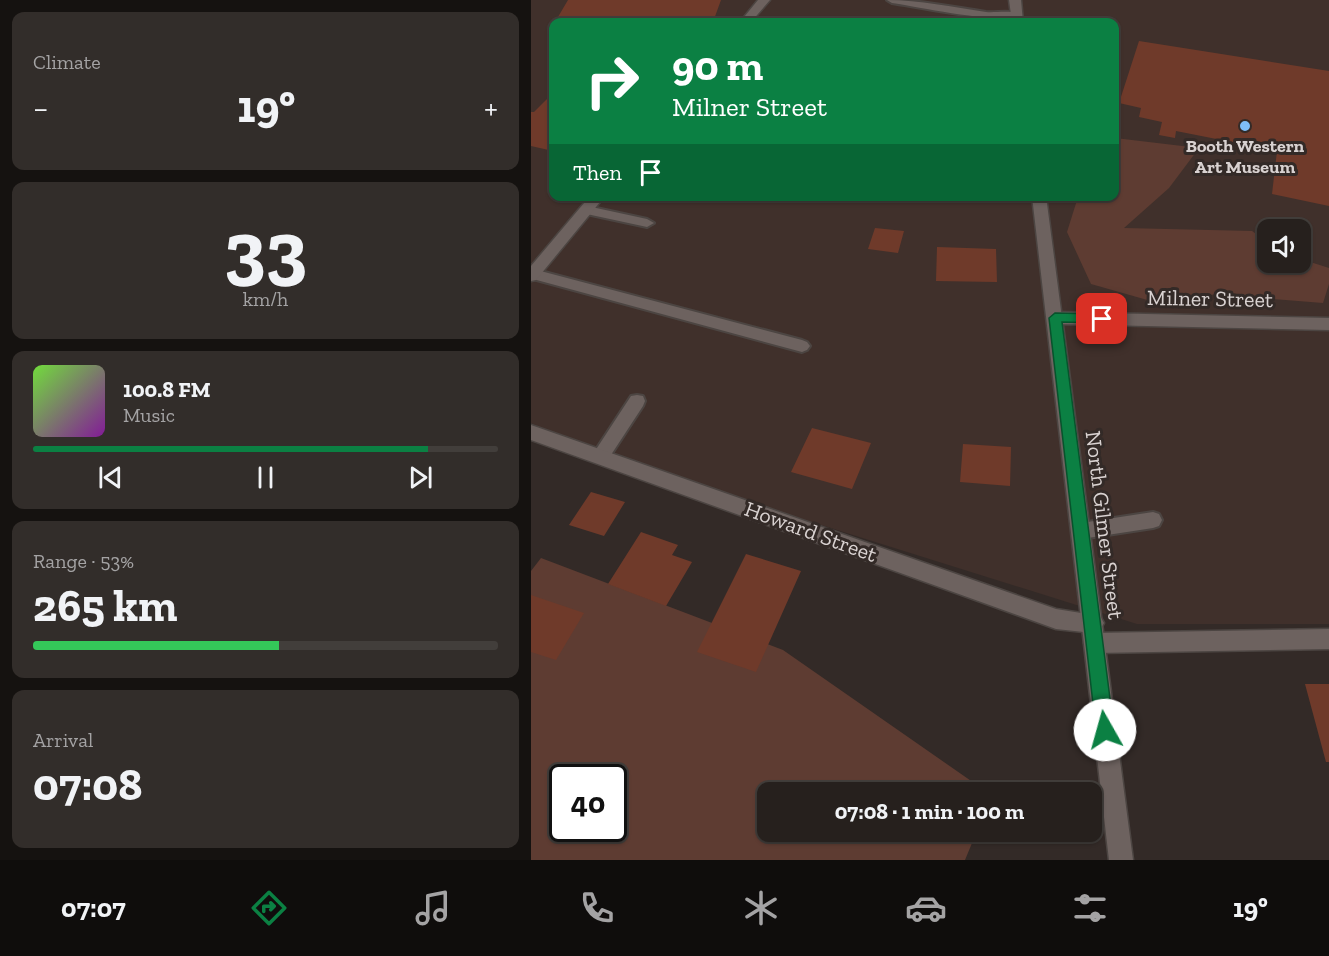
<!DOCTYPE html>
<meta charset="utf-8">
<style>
:root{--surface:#26201d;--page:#322d2a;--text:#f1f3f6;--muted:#a4a3a4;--line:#423e3b;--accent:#0b8043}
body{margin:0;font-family:"Zilla Slab",serif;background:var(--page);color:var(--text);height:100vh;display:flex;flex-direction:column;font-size:22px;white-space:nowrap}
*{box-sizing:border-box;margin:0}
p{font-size:20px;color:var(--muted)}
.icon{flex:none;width:33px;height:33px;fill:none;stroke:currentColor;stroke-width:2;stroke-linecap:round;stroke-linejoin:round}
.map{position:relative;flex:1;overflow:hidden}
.drawer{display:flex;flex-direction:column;gap:12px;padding:12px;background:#151210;width:531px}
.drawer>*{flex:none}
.banner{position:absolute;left:18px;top:18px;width:570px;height:183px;border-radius:12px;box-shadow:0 2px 4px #0004,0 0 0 2px var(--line);background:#0b8043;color:#fff;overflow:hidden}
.fabs{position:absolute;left:726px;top:219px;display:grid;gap:12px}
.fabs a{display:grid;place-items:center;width:54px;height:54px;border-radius:12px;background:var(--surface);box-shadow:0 2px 4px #0004,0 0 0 2px var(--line);font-size:30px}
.speed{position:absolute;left:18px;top:764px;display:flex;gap:12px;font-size:30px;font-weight:700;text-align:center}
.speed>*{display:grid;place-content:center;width:78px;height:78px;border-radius:50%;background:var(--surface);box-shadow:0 2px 4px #0004,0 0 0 2px var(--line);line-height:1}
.speed .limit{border:3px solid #111;border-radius:9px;background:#fff;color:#111}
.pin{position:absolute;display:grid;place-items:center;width:51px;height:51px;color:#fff;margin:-26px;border-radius:12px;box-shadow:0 3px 9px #0006}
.me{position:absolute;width:66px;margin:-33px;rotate:353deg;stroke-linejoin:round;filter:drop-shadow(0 0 4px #0008)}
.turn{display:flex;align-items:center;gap:21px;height:126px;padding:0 24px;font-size:27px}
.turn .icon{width:78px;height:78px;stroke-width:2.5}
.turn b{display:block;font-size:42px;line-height:51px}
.then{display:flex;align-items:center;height:57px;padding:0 24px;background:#0003;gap:12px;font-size:22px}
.big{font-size:45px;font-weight:800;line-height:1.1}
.drawer .card{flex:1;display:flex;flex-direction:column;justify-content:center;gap:9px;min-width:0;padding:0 21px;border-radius:12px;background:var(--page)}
.drawer .dial{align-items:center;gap:0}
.dial b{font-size:78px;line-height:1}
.song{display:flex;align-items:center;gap:18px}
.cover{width:72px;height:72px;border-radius:9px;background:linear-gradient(135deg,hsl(100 70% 55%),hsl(290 70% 35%))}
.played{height:6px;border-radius:3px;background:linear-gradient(90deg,var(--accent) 85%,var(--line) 85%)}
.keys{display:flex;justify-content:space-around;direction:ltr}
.heat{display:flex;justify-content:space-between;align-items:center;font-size:33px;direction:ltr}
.charge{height:9px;border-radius:4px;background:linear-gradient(90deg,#34c759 53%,var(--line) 0)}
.trip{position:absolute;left:226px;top:782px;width:345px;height:60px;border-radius:12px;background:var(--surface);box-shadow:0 2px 4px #0004,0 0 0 2px var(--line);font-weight:800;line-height:60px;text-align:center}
.menu{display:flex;height:96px;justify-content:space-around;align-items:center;background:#0f0d0c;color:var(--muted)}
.menu .icon{width:42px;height:42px}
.menu .on{color:var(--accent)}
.menu b{font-size:27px;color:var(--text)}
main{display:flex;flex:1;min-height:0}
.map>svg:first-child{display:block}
.built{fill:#40302b;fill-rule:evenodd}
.green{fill:#5e3c32;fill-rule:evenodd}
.building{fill:#6f3a2a}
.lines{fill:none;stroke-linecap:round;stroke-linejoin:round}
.lane-casing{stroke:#4c4542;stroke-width:4}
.street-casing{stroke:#4c4542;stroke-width:3}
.secondary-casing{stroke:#4c4542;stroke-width:3}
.lane{fill:#6d625f;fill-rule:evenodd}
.street{fill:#6d625f;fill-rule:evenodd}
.secondary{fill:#6d625f;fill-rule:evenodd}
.route{fill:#0b8043;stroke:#07532c;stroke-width:1.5}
.poi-dot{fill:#7ebef9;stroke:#332a27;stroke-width:2}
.labels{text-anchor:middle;stroke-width:6;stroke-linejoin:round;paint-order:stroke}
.far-poi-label{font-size:18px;font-weight:bold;fill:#d9d2d1;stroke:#332a27}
.street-label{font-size:22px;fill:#d9d2d1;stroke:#332a27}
</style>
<main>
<section class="drawer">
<div class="card"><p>Climate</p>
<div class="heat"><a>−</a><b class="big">19°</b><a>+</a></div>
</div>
<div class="card dial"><b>33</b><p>km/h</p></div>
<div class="card">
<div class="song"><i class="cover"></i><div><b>100.8 FM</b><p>Music</p></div></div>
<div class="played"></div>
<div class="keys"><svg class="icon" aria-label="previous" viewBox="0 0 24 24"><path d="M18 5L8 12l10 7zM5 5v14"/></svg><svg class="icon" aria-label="pause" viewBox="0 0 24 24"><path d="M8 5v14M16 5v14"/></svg><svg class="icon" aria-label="next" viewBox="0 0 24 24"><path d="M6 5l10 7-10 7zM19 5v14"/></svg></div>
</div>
<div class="card"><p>Range · 53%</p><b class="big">265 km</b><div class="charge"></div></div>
<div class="card"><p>Arrival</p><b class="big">07:08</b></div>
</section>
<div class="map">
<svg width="798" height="860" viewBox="0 0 798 860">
<rect width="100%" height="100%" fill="#332a27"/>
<path class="built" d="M0,0h798v624h-192l-536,-168 -70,-33zM22,22h562v174h-562zM736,230h34v32h-34z"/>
<path class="green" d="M584,138l84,10 -30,40 -45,40 128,3 15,11v20h34v-3l28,9v16l-6,19 -62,-5 -36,-6 -60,13 -74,-21 -24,-52 11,-35 37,-1z
M10,558l242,92 204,142h-219v39h209l-12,29h-434v-289zM32,777h50v51h-50z"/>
<path class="building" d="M37,0h153l-8,22h-158z
M608,41l190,30v135l-57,-12 5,-43 -101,-20 -1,7 -16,-3 3,-13 -23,-5 2,-9 -22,-5z
M22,93v58l-22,-5v-34h3z
M344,228l29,3 -6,22 -30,-4z
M406,247l59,2 1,33 -61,-1z
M281,428l59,15 -19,46 -61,-17z
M432,444l48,3 -1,39 -50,-4z
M60,492l34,10 -21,34 -35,-11z
M110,532l37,13 -6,10 20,7 -26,44 -58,-22z
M215,554l55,17 -45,101 -59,-20z
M0,595l53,18 -28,47 -25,-8z
M774,684h24v78h-3z"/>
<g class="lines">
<g class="lane-casing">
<path id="lane" d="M356,0c33,0 65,7 99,12 11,1 28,-3 36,4 -13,10 -109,-10 -130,-13z
M56,206l60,13 7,4 -7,4 -65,-14 -2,-3z
M2,269l269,71 5,2 3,4 -3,4 -5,2 -269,-73 -2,-1v-8z
M106,395l6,1 2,5 -2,5 -36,55 -6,2 -6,-2 -2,-5 2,-5 36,-55z
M622,512l6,2 3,6 -3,6 -6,2 -72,11 -6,-2 -3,-6 3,-6 6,-2z"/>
</g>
<g class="street-casing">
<path id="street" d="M227,0h12l-19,22h-11z
M59,196h15l-69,84 -5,1v-15z
M524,312l274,6v12l-274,-6 -6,-2 -2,-4 2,-4z
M0,425l525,184 44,7 4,7 -4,7 -7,3 -37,-4 -525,-189z
M798,629v20l-234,4 -8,-3 -3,-7 3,-7 8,-3z"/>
</g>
<g class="secondary-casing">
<path id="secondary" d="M478,0h12l2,22h-11z
M501,196h14l87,664h-24z"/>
</g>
<use href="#lane" class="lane"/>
<use href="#street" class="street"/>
<use href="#secondary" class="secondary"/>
</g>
<path class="route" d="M524,313l47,1 6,5 -6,4 -40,-1 52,408 -3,6 -6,3 -6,-3 -3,-6 -47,-412z"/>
<circle class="poi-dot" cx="714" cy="126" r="6"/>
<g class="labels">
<g class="far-poi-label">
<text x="714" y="152">Booth Western<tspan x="714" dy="21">Art Museum</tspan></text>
</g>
<g class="street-label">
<text transform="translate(679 298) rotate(1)" y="8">Milner Street</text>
<text transform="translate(574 525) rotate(83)" y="8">North Gilmer Street</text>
<text transform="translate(280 531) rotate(20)" y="8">Howard Street</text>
</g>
</g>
</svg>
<div class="fabs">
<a><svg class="icon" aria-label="sound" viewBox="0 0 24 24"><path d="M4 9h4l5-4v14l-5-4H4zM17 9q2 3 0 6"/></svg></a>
</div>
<div class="speed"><div class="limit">40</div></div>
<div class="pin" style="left:571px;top:319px;background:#d93025"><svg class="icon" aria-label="arrive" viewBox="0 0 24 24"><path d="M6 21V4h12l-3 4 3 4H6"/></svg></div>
<svg class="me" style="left:574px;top:730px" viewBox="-20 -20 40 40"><circle r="19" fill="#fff"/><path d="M0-13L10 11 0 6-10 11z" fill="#0b8043"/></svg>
<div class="trip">07:08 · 1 min · 100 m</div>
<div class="banner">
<div class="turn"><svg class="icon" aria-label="right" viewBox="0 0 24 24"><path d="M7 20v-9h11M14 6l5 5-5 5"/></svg><div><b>90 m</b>Milner Street</div></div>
<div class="then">Then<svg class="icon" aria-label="arrive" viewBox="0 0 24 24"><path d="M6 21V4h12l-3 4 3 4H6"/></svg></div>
</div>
</div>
</main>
<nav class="menu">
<b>07:07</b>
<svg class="icon on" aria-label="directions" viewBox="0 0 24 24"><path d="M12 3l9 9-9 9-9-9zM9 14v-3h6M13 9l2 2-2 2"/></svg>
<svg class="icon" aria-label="music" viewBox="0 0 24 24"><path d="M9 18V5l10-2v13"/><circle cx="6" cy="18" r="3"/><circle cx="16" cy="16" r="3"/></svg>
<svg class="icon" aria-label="phone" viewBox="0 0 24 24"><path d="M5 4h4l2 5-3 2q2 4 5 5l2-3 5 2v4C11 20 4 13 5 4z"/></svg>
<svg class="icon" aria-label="climate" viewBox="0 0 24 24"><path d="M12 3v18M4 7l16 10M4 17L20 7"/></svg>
<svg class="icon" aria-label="car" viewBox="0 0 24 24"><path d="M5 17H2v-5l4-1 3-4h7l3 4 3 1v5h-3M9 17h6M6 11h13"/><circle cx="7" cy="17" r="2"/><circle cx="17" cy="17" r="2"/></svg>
<svg class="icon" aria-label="filters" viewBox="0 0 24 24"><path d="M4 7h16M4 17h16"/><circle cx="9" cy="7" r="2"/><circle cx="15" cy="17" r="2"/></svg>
<b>19°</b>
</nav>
